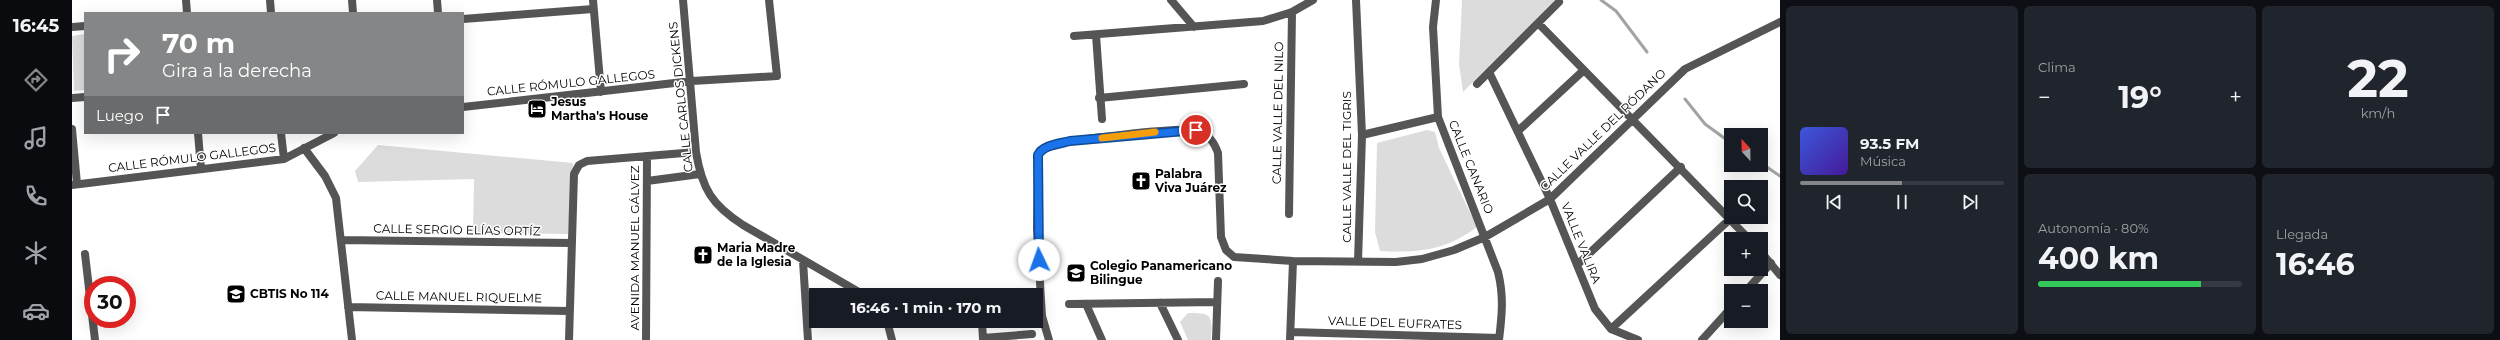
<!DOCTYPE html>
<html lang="es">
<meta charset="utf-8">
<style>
:root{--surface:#171b24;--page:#20242c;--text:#f1f3f6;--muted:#9ea1a6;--line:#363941;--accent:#858687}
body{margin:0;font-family:Montserrat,sans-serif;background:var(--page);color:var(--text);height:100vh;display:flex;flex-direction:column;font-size:15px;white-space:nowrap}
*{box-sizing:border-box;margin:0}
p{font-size:13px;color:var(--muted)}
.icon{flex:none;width:22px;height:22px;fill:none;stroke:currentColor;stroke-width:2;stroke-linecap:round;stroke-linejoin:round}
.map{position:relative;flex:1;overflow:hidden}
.side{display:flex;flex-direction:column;gap:6px;padding:6px;background:#0d0f14;width:720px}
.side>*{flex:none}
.top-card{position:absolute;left:12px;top:12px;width:380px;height:122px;border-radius:0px;box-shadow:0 4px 16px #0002;background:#858687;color:#fff;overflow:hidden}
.needle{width:26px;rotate:338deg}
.fabs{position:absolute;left:1652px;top:128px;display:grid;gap:8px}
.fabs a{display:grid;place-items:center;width:44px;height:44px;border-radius:0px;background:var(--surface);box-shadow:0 4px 16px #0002;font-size:20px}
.speed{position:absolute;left:12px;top:276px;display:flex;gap:8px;font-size:20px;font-weight:700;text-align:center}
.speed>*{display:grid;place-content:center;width:52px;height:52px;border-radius:50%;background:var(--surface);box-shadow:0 4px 16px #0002;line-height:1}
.speed .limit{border:6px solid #d22;background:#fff;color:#111}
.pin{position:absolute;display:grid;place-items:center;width:34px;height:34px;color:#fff;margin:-17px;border:2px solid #fff;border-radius:50%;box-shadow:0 1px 4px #0007}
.me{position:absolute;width:44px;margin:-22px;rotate:357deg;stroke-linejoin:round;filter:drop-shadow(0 0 3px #0008)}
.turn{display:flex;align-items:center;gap:14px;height:84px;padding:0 12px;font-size:18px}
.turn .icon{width:52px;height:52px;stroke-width:2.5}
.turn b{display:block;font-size:28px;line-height:34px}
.then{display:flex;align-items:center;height:38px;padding:0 12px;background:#0003;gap:8px;font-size:15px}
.big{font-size:30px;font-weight:700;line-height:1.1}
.side .widget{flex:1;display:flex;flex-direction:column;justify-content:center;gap:6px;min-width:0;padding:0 14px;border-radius:6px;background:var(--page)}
.side .dial{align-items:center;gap:0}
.dial b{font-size:52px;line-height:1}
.song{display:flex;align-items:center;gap:12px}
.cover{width:48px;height:48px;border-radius:6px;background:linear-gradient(135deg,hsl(230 70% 55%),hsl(260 70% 35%))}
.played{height:4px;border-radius:2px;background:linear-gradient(90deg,var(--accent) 50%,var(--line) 50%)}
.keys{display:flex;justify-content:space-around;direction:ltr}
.heat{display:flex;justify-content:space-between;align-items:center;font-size:22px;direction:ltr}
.charge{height:6px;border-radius:3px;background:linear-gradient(90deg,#34c759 80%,var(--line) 0)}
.side .tiles{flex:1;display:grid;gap:6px;grid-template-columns:repeat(3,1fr)}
.widget:first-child{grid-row:span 2}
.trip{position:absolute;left:737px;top:288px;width:234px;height:40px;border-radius:0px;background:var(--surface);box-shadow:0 4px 16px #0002;font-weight:700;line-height:40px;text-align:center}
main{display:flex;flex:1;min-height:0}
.menu{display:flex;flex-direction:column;width:72px;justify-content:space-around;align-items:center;background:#090b0e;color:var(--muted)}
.menu .icon{width:28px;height:28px}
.menu .on{color:var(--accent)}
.menu b{font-size:18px;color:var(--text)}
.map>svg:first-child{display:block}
.green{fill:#dcdcdc}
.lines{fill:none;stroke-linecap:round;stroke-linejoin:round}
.stream{stroke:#a3a3a3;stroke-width:3}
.minor{stroke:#555;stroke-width:8}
.route-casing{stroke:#114b97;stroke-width:10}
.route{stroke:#1a73e8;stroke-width:7}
.slow{stroke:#f59e0b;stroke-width:7}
.labels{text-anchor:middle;stroke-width:3;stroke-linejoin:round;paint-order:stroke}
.street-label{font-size:12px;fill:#000;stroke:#fff}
.poi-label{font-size:12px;font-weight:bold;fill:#000;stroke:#fff;text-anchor:start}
</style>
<main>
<nav class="menu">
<b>16:45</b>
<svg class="icon on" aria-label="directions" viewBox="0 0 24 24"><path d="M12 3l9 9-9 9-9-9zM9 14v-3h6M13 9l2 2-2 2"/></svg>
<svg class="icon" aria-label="music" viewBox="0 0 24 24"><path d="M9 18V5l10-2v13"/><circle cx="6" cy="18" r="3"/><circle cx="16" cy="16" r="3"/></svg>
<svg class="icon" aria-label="phone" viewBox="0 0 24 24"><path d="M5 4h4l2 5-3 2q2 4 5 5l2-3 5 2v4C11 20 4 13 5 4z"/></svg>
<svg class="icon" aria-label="climate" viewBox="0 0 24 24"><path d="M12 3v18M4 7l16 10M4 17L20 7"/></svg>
<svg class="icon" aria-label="car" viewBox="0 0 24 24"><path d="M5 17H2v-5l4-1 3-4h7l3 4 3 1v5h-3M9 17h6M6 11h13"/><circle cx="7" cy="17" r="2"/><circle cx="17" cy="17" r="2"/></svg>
</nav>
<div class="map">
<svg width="1708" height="340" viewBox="0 0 1708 340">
<rect width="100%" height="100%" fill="#fff"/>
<path class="green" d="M1390,0h93l-92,92 -4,-28z
M13,34v56l-11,1 -2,-55z
M1355,130l8,2 4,16 38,79c-32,24 -60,26 -97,24l-5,-19 2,-89z
M306,145l195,18 -5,71 -95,-1 1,-54 -116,3 -3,-11z
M1116,313c26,-1 24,4 23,27h-23l-8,-18z"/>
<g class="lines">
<path class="stream" d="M1529,0l15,11 31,41
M1613,99l20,25 26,19
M1689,163l19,13"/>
<path class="minor" d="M114,0l1,13
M198,0l1,13
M280,0l1,13
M365,0l1,13
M521,0l8,92
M611,0l13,152c6,37 16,53 47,73l121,70
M1099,0l23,27
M1284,0l6,135 -4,127
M1364,0l-3,27 5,90 60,155c6,24 4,43 1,68
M391,19l130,-10
M1466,23l211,216
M0,27l13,-1
M1024,35l6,84
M1002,36l189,-15 29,-9 21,-12
M1417,72l61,127 45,110 16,20 27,11
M1405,84l82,-82
M0,98l13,-1
M1027,98l145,-14
M391,107l229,-26 85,-5 -8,-76
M0,129l5,55
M1446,131l66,-61
M126,133l3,36
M209,133l3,26
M1290,135l76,-18
M232,148l21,28 11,22 16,142
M575,181l53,-7
M0,185l212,-26 50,-26
M1217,214l3,-202
M270,240l230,3
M1689,252l19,23
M13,254l10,86
M731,261l5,79
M1505,265l104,-98
M1674,291l25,-28
M1088,303l18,37
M997,304l148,-2
M1014,304l16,36
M276,307l221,4
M815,321l5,19
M910,321l1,19
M1539,329l119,-110
M1219,332l208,6
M911,338l49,-4
M497,340l5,-166 5,-9 8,-4 109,-9
M574,340l1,-184
M977,340l-7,-24 -1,-16 -4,-72 1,-73c2,-5 7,-7 12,-9 16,-6 134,-20 148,-15 11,4 16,11 20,22l3,84 5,13 8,7 59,4 103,1 26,-3 32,-9 31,-13 65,-38 135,-130 95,-47
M1144,340l2,-59
M1218,340l3,-79
M1630,340l29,-32"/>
</g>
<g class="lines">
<g class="route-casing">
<path id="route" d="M967,260l-1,-105c5,-10 21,-11 32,-14l126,-11"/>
</g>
<use href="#route" class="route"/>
<path class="slow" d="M1030,138l53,-6"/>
</g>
<defs>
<g id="hotel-square" transform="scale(1)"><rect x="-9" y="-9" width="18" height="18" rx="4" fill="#000" stroke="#fff"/><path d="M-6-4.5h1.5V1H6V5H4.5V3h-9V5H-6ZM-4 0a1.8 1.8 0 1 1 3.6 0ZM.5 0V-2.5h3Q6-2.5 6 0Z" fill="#fff"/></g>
<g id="church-square" transform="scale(1)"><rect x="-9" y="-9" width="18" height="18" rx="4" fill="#000" stroke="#fff"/><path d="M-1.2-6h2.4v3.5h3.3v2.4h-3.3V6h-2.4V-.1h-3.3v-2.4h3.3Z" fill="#fff"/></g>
<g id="school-square" transform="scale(1)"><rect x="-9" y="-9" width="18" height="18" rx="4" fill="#000" stroke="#fff"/><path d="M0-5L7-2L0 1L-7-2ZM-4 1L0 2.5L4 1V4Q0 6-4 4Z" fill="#fff"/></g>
</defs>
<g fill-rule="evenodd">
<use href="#hotel-square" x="465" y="109"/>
<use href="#church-square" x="1069" y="181"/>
<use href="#church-square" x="631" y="255"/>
<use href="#school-square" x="1004" y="273"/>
<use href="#school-square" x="164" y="294"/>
</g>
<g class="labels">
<g class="street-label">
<text transform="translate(499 83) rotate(-6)" y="4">CALLE RÓMULO GALLEGOS</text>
<text transform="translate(609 97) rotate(-96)" y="4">CALLE CARLOS DICKENS</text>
<text transform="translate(1206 113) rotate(-89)" y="4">CALLE VALLE DEL NILO</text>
<text transform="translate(1531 130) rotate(-44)" y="4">CALLE VALLE DEL RÓDANO</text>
<text transform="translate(120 158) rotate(-7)" y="4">CALLE RÓMULO GALLEGOS</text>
<text transform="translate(1275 167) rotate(-90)" y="4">CALLE VALLE DEL TIGRIS</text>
<text transform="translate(1399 167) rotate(68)" y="4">CALLE CANARIO</text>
<text transform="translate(385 230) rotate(1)" y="4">CALLE SERGIO ELÍAS ORTÍZ</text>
<text transform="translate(1509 243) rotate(68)" y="4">VALLE VALIRA</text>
<text transform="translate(563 248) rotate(-90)" y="4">AVENIDA MANUEL GÁLVEZ</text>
<text transform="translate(387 297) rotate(1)" y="4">CALLE MANUEL RIQUELME</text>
<text transform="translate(1323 323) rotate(2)" y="4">VALLE DEL EUFRATES</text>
</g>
<g class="poi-label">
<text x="479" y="106">Jesus<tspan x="479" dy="14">Martha's House</tspan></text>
<text x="1083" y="178">Palabra<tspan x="1083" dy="14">Viva Juárez</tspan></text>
<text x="645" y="252">Maria Madre<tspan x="645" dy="14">de la Iglesia</tspan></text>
<text x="1018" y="270">Colegio Panamericano<tspan x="1018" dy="14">Bilingue</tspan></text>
<text x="178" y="298">CBTIS No 114</text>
</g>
</g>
</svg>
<div class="fabs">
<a><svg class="needle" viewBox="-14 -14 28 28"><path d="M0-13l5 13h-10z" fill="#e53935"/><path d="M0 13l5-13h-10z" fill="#9ea1a6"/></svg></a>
<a><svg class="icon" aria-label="search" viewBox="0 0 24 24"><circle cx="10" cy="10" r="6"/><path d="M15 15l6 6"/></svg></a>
<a>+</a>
<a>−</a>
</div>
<div class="speed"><div class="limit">30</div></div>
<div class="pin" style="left:1124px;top:130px;background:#d93025"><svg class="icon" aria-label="arrive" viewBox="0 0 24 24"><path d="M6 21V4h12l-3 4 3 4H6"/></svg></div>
<svg class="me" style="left:967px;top:260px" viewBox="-20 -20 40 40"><circle r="19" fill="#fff"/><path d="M0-13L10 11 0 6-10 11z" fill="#1a73e8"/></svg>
<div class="trip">16:46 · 1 min · 170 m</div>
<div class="top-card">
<div class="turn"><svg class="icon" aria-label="right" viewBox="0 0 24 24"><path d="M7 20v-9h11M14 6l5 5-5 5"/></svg><div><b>70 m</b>Gira a la derecha</div></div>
<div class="then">Luego<svg class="icon" aria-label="arrive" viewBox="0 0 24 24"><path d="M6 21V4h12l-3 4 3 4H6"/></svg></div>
</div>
</div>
<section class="side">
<div class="tiles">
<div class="widget">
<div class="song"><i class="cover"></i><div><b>93.5 FM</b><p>Música</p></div></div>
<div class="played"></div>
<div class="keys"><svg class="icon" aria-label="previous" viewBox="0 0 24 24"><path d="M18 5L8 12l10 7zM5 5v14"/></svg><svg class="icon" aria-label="pause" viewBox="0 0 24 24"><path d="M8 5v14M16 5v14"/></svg><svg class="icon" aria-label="next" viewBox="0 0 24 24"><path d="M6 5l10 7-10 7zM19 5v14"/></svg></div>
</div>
<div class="widget"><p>Clima</p>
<div class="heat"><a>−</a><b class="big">19°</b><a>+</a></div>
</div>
<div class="widget dial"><b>22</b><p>km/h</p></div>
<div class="widget"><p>Autonomía · 80%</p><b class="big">400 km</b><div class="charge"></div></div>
<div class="widget"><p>Llegada</p><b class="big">16:46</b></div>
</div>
</section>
</main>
